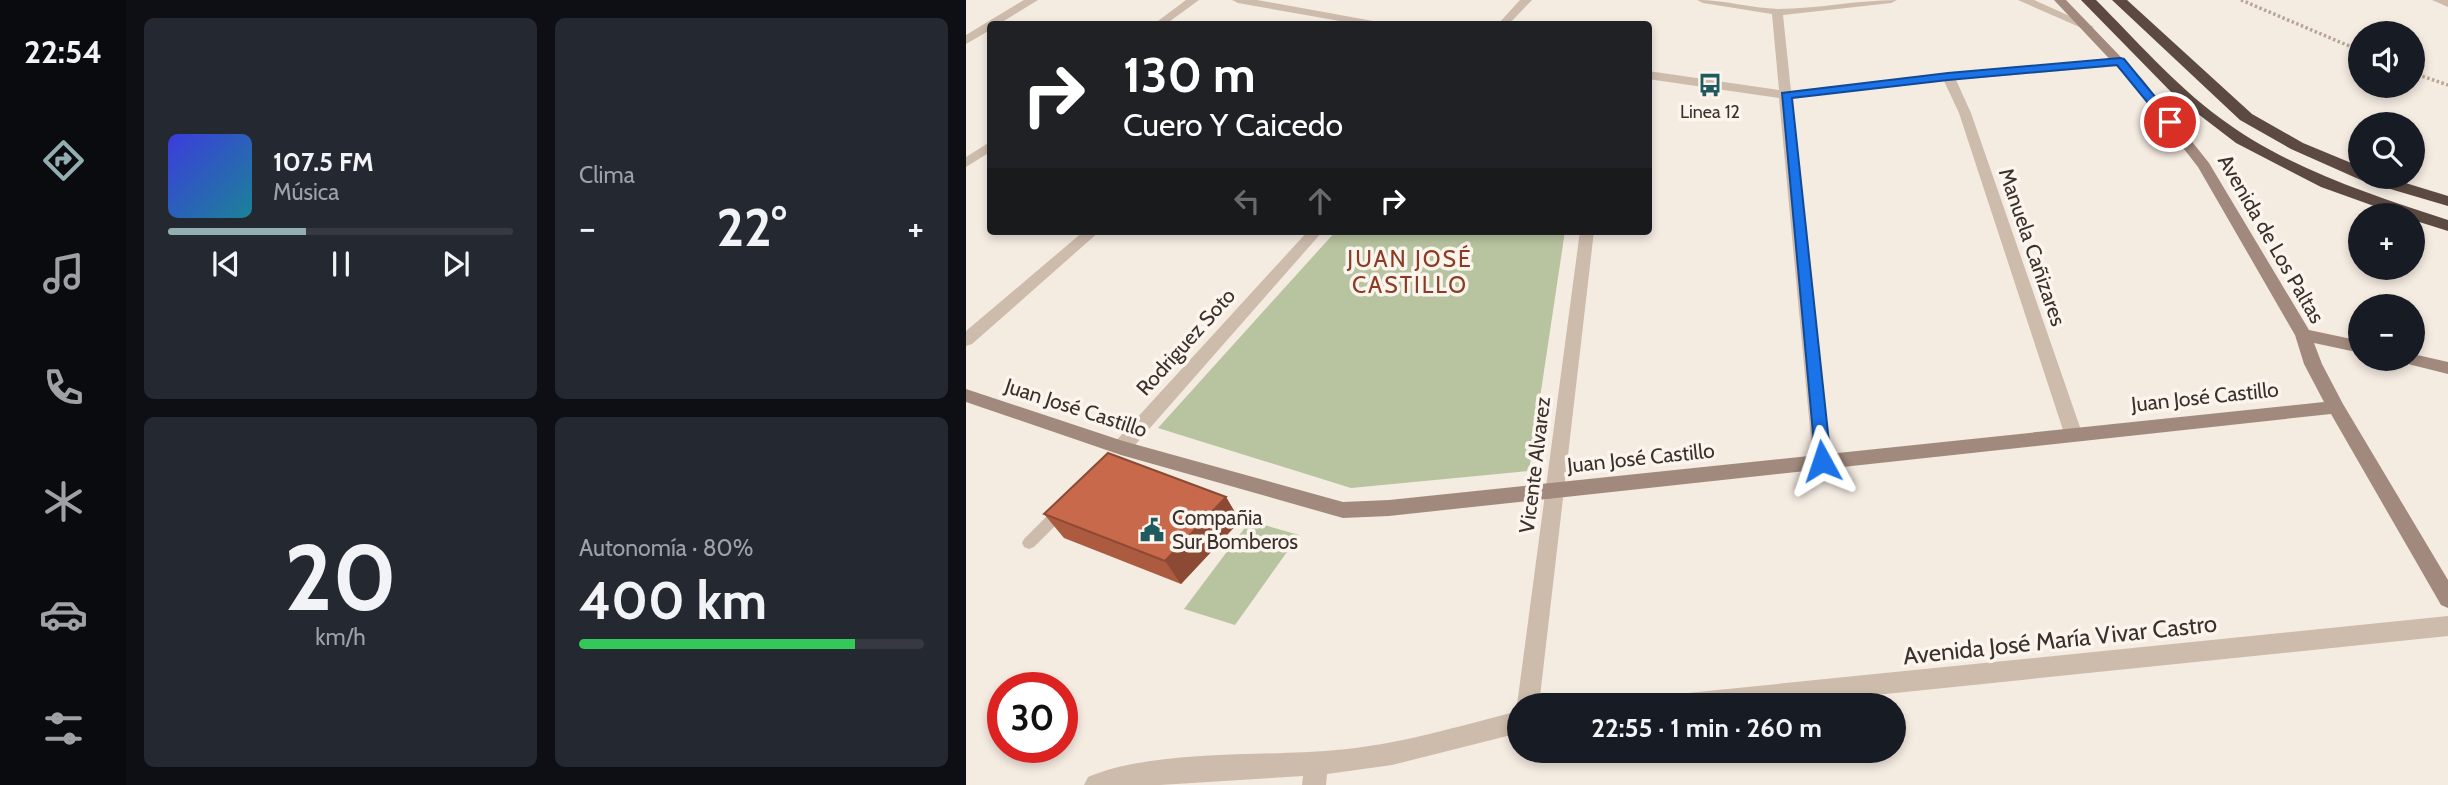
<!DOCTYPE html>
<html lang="es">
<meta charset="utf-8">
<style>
:root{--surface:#171b24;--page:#242831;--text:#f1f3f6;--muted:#9ea1a6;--line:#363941;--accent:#92aeb2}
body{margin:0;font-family:Cabin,sans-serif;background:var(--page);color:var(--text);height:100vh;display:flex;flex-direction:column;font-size:26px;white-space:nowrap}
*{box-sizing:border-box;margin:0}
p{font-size:23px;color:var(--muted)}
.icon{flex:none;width:38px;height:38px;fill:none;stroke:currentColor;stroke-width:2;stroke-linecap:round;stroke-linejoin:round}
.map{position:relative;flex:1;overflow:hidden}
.sheet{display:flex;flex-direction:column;gap:18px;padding:18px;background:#0d0f14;width:840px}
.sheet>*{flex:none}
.hud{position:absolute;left:21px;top:21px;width:665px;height:214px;border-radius:7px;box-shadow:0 4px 10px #0003;background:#202124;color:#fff;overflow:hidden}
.fabs{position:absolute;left:1382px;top:21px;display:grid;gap:14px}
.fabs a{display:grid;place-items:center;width:77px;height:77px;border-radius:50%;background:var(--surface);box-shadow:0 4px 10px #0003;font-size:35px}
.speed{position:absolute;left:21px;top:672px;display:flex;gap:14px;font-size:35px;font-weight:700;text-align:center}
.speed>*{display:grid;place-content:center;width:91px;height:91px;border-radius:50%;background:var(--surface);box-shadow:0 4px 10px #0003;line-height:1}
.speed .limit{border:10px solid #d22;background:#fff;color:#111}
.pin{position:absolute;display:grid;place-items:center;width:60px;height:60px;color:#fff;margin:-30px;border:4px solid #fff;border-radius:50%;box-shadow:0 2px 7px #0007}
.me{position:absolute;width:77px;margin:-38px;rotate:355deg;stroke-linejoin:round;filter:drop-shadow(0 0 5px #0008)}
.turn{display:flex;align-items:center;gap:24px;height:147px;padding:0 21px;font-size:32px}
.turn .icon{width:91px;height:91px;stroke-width:2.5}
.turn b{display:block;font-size:49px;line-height:60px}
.lanes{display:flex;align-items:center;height:66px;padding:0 21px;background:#0003;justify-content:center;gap:35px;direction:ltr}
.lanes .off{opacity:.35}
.big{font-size:52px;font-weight:800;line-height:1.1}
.sheet .card{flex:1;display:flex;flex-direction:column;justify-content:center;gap:10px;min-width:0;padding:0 24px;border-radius:10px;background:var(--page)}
.sheet .dial{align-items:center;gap:0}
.dial b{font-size:91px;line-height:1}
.song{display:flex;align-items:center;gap:21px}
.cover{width:84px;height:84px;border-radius:10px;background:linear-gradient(135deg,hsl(240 70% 55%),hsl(190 70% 35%))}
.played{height:7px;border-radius:4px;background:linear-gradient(90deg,var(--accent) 40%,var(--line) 40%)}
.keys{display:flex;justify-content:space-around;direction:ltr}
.heat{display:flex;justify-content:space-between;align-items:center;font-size:38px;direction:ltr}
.charge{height:10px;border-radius:5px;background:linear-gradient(90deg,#34c759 80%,var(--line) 0)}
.sheet .tiles{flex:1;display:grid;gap:18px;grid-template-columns:repeat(2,1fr)}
.trip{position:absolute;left:541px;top:693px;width:399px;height:70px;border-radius:35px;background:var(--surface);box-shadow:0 4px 10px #0003;font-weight:800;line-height:70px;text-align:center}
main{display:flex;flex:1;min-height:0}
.menu{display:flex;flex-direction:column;width:126px;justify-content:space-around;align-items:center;background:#090b0e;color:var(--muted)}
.menu .icon{width:49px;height:49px}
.menu .active{color:var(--accent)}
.menu b{font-size:32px;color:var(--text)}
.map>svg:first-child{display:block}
.green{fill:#b8c4a0}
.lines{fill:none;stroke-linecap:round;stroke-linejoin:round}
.path{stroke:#b9a596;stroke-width:3.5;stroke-dasharray:2.5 2.5;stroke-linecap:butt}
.lane{fill:#cdbbac;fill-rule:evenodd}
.street{fill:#cdbbac;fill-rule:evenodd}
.secondary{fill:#a18a7d;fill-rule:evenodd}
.highway{fill:#5c4a42;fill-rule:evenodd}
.wall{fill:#ac5a40}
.shaded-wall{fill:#8c4a34}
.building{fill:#c8694b;stroke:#8c4a34;stroke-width:2}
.route{fill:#1a73e8;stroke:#114b97;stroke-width:2}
.labels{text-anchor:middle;stroke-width:7;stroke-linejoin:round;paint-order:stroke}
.far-poi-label{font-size:18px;fill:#3b302b;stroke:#fbf5ee}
.street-label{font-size:21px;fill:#3b302b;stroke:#fbf5ee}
.poi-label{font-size:21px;fill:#3b302b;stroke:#fbf5ee;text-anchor:start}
.neighbourhood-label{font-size:23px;letter-spacing:2px;fill:#8c3b22;stroke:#fbf5ee}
.near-street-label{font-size:24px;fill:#3b302b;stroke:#fbf5ee}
</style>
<main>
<nav class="menu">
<b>22:54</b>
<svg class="icon active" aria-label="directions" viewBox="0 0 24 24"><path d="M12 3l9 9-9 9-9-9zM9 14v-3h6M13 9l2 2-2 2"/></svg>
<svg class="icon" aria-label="music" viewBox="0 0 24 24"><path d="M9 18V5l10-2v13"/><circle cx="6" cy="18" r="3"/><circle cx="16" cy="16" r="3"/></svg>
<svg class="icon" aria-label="phone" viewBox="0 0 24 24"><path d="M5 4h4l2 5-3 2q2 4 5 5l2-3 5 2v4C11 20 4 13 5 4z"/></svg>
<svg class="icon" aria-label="climate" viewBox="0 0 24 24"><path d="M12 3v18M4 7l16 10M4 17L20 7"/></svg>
<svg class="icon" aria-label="car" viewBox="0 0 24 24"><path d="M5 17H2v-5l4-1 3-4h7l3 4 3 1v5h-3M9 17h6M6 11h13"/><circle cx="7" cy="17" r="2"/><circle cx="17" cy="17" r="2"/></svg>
<svg class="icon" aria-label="filters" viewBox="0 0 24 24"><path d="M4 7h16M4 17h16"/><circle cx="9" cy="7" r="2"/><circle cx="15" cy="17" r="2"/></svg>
</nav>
<section class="sheet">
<div class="tiles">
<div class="card">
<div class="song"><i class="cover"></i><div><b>107.5 FM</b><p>Música</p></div></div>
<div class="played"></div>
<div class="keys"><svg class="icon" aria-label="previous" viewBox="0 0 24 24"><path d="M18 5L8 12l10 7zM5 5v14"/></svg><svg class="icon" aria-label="pause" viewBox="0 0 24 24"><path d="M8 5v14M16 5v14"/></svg><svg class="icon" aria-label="next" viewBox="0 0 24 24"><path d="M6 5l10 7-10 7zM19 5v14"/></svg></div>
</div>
<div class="card"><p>Clima</p>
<div class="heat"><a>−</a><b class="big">22°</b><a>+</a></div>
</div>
<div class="card dial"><b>20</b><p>km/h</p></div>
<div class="card"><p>Autonomía · 80%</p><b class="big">400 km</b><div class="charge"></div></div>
</div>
</section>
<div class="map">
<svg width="1482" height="785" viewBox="0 0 1482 785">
<rect width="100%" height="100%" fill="#f4ebe1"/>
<path class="green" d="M370,231h229l-36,240 -178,17 -193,-60z
M284,521l49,14 -64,90 -51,-16z"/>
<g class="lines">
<path class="path" d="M1275,0l120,51
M1447,73l35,12"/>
<path class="lane" d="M95,505l5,2 2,4 -2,4 -32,32 -5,2 -5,-2 -2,-4 2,-4 32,-32z"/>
<path class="street" d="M58,0h14l-39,24h-9v6l-24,14v-9z
M220,0h13l-33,24h-12z
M266,0h25l116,21 6,3h-22l-119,-21z
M554,0h12l-23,24h-11z
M731,0c28,0 54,8 81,9 39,0 79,-9 119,-9l-6,3 -108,12 8,76 157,-18 176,-14v6l-4,1 -164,14 15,33 111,320 -3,5h-12l-3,-5 -105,-320 -15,-32 -152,17 39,363 -2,5 -7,2 -7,-2 -2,-5 -34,-363 -131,-19v-8l131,19 -7,-76 -69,-11z
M1052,0h16l60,27 -10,2z
M1466,0h16v7z
M24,142v10l-24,15v-10z
M118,231h16l-128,113 -6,2v-15z
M342,231h15l-195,222h-14l-2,-5 2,-5z
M614,231h14l-55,474h-20v5l-2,-5z
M1482,616v20l-670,69h-111l3,-8 8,-3z
M553,711v22l-127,32 -65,9 -1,11h-24l1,-9 -143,9h-76l4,-8c66,-28 175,-20 248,-27 62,-5 123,-24 183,-39z"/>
<path class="secondary" d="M1088,0h12l77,80 66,83 100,167 52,11v12l-47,-10 8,21 21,40 105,176v28l-7,-3 -110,-191 -942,102 -46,2 -222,-63 -155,-53v-13l157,52 220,61 46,-2 935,-98 -20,-38 -9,-29 -97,-168 -63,-81z
M1447,354l35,8v12l-44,-11 -2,-4h11z"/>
<path class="highway" d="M1115,0h15c40,40 78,84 124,118 67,50 149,76 228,102v11l-35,-11v-5h-14l-78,-28 -85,-44 -60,-46z
M1146,0h15l125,114 51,29 58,24v10h25l62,19v10l-85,-25 -72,-32 -51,-29z"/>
</g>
<path class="wall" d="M260,497l14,24 -59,63 -117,-46 -20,-24z"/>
<path class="shaded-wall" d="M260,497l14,24 -59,63 -16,-23z"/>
<path class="building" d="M142,453l118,44 -61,64 -121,-47z"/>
<path class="route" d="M1154,58l4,1 50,61v5h-8l-49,-60 -169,15 -156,18 39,363 -3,5h-12l-34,-373 166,-20z"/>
<defs>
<g id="bus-bare" transform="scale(1.89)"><path d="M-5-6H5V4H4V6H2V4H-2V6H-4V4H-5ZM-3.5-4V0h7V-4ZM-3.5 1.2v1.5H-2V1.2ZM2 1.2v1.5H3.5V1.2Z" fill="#1f5a5e" stroke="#fbf5ee" stroke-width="2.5" paint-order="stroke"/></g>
<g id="civic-bare" transform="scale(1.89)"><path d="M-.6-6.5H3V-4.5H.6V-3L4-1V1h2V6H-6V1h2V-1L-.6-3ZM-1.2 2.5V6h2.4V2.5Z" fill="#1f5a5e" stroke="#fbf5ee" stroke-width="2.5" paint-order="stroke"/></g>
</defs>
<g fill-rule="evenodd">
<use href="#bus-bare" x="744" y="85"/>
<use href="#civic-bare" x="186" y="530"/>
</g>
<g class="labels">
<g class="far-poi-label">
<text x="744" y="118">Linea 12</text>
</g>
<g class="street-label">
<text transform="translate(1305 239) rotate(60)" y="7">Avenida de Los Paltas</text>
<text transform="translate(1066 247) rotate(71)" y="7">Manuela Cañizares</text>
<text transform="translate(220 342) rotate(-48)" y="7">Rodriguez Soto</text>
<text transform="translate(1239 397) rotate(-6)" y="7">Juan José Castillo</text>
<text transform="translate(110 408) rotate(18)" y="7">Juan José Castillo</text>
<text transform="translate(675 458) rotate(-6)" y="7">Juan José Castillo</text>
<text transform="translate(569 465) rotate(-83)" y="7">Vicente Alvarez</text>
</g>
<g class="poi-label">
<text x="206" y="525">Compañia<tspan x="206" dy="24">Sur Bomberos</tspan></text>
</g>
<g class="neighbourhood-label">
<text x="444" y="267">JUAN JOSÉ<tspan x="444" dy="26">CASTILLO</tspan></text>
</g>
<g class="near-street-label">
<text transform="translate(1094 640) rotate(-6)" y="8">Avenida José María Vivar Castro</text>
</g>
</g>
</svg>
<div class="fabs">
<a><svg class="icon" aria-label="sound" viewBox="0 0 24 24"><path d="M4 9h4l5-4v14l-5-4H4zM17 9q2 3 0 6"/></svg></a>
<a><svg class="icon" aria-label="search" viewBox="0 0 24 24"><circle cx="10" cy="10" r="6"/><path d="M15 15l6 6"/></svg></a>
<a>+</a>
<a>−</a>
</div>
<div class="speed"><div class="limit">30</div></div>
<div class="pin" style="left:1204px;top:122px;background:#d93025"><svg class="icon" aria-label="arrive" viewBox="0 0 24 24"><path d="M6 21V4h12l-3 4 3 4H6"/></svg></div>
<svg class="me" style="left:856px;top:461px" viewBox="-20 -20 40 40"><path d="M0-17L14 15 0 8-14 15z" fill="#1a73e8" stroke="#fff" stroke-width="4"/></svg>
<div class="trip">22:55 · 1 min · 260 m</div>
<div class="hud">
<div class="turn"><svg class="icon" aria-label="right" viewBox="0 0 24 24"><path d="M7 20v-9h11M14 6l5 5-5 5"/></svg><div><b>130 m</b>Cuero Y Caicedo</div></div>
<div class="lanes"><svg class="icon off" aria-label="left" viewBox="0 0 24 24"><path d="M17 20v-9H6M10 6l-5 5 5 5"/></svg><svg class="icon off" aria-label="ahead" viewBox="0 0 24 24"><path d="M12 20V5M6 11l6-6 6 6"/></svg><svg class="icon" aria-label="right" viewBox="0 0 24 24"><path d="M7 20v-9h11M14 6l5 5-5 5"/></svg></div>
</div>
</div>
</main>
